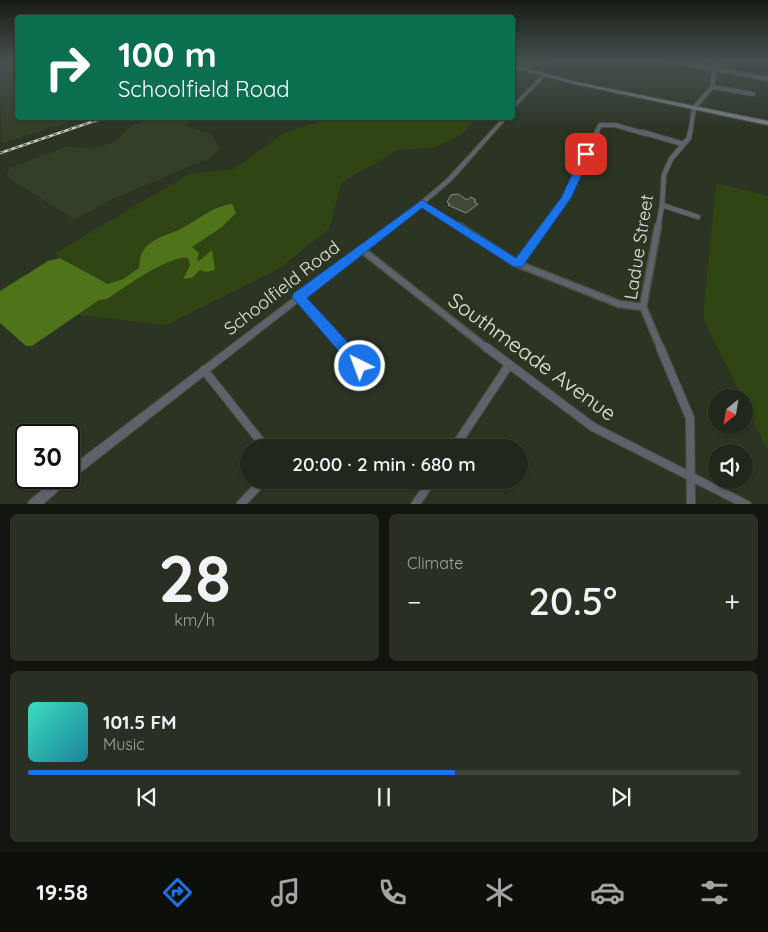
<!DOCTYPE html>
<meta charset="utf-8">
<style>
:root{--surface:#21271a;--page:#292f23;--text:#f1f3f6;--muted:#a2a5a2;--line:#3e4439;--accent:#1a73e8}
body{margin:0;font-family:Quicksand,sans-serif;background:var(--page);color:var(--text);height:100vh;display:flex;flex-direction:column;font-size:19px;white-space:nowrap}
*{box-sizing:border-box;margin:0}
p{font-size:16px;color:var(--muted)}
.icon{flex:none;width:28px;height:28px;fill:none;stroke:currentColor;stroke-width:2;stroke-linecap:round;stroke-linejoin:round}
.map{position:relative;height:504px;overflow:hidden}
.side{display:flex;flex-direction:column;gap:10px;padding:10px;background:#12150e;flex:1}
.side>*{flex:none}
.banner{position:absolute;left:15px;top:15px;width:500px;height:105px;border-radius:5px;box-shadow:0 1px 4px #0004,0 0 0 1px var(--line);background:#0b6e4f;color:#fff;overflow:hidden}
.needle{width:32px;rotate:210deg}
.tools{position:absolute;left:708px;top:389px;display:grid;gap:10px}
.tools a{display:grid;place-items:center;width:45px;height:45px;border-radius:50%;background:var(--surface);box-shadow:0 1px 4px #0004,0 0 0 1px var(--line);font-size:25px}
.speed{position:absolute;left:15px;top:424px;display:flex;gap:10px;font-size:25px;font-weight:700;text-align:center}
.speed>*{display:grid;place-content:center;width:65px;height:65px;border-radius:50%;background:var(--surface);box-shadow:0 1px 4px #0004,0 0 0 1px var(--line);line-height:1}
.speed .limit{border:2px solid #111;border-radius:8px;background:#fff;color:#111}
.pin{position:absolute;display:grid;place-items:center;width:42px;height:42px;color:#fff;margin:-21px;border-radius:10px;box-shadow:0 2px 8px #0006}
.me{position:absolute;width:55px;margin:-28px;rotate:318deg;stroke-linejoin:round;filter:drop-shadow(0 0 4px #0008)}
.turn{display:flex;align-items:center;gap:18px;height:105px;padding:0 20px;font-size:22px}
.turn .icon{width:65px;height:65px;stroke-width:2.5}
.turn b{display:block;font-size:35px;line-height:42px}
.big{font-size:38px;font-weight:600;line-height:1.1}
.side .card{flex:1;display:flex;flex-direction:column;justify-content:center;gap:8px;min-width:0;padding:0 18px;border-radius:8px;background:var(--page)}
.side .dial{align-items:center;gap:0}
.dial b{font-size:65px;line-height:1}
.song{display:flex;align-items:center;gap:15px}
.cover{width:60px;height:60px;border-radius:8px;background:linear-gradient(135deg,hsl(170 70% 55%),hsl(190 70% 35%))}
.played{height:5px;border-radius:2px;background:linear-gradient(90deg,var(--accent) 60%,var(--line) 60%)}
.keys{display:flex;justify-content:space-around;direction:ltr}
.heat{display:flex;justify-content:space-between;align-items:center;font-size:28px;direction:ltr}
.side .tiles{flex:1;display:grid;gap:10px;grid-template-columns:1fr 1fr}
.card:last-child{grid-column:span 2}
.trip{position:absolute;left:240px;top:439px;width:288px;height:50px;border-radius:25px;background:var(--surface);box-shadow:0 1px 4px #0004,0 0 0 1px var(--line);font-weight:600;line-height:50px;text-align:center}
.dock{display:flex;height:80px;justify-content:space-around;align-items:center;background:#0d100a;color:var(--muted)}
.dock .icon{width:35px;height:35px}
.dock .current{color:var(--accent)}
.dock b{font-size:22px;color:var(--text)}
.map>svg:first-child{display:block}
.built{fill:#333f27}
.green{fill:#304513}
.water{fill:#4f7318}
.building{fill:#404937;stroke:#86917d}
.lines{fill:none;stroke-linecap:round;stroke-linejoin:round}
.minor-far3-casing{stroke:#495141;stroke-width:5.5}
.minor-far2-casing{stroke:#495141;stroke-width:6}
.minor-far1-casing{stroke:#495141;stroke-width:9}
.minor-casing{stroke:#495141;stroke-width:10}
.tertiary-casing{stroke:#495141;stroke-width:2}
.secondary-casing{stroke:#495141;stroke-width:2}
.minor-far3{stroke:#5e636b;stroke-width:4}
.minor-far2{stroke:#5e636b;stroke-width:4.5}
.minor-far1{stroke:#5e636b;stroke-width:6}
.minor{stroke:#5e636b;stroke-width:8}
.tertiary{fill:#5e636b;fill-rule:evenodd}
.secondary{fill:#777e8b;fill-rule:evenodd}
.rail-casing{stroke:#cbd1c5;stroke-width:2.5}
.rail{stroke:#2c3423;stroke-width:1;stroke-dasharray:4;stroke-linecap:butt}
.route{fill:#1a73e8;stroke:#114b97}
.labels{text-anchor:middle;stroke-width:5;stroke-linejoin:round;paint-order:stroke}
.street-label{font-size:18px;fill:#e1e7dc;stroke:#2c3423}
.near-street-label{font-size:21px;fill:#e1e7dc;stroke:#2c3423}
</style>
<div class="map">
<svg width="768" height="505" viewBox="0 0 768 505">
<rect width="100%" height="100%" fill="#2c3423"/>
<path class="built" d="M0,61h17l1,57h63l-80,26z
M513,61h40l-7,9 -33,-7z
M146,118h51l-12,7 26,9 9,14 -8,9 -104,44 -33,19 -69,-44 4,-8 55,-21 32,1 16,-6 19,-16z"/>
<path class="green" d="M324,118h152l-14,17 -27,12 -37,3 -56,32 -13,47 -49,39 -114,57 -89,-10 22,-15 8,-1c18,-11 62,-44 81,-41l2,7 -7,14 9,-1 8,-8 11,-19 -12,10 -2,-1 -5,-13 30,-20 1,-22 -18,8 -22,15 -27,11 -14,14 -3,15 -16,11 -15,5 -54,-30 135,-80 45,-5 52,-37 25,-7z
M716,183l52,13v255l-24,-50v-3l-2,-1 -39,-79z"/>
<path class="water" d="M232,204l4,9 -14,14 -30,20 7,6 -2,7 2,1 13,-11 3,20 -9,2 -6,-2 -8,8 -9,1 7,-14 -2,-7c-19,-3 -64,30 -81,41l-8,1 -67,46h-6l-26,-23v-32l48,-30 12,-3 48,26 15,-5 16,-11c1,-5 1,-12 3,-15 8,-16 29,-18 42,-26 16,-9 29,-21 48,-23z"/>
<path class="building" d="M458,194l9,6 4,-3 5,3 -2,2 4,2 -12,9 -18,-8 2,-1 -3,-2 4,-7z"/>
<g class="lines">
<g class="minor-far3-casing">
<path id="minor-far3" d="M672,61l96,18
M712,87l41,7
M596,134l4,-9h15l31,9
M690,134l4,-26 18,-21 4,-26"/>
</g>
<g class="minor-far2-casing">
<path id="minor-far2" d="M642,132l41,12
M422,203l38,24
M662,205l36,12
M545,227l21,-29 31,-66
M658,227l4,-22 2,-30 7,-16 18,-21 1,-6"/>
</g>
<g class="minor-far1-casing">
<path id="minor-far1" d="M459,226l59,38 101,40 24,3
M658,226l-15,81 18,42
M361,249l127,100
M518,264l27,-38
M299,297l46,52"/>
</g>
<g class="minor-casing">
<path id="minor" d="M343,347l17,19
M486,347l107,80 154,78
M660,347l30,71 1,87
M204,370l62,78
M454,448l55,-83
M241,504l23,-24
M415,505l17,-25"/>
</g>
<g class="tertiary-casing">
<path id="tertiary" d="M543,74l3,1 -34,35v-4z
M503,118h4l-56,63 -27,23 -351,274 -4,1 -1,3 -26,23h-14l1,-4 28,-23h12v-10l351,-266 27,-23z"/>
</g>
<g class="secondary-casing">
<path id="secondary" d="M512,65l64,17 192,39v4l-193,-41 -63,-17z"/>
</g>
<use href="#minor-far3" class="minor-far3"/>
<use href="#minor-far2" class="minor-far2"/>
<use href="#minor-far1" class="minor-far1"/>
<use href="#minor" class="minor"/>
<use href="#tertiary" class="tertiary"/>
<use href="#secondary" class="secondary"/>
<g class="rail-casing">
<path id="rail" d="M0,153l103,-35"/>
</g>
<use href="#rail" class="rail"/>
</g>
<linearGradient id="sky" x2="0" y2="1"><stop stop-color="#181d13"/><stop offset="0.47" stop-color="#455050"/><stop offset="1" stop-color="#455050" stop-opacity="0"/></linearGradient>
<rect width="768" height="131" fill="url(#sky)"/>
<path class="route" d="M583,152h3l5,2 -20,44 -49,69h-8l-92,-59 -115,90 58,63 2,5 -2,4 -5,2 -5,-2 -63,-73 2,-4 128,-93 94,58 45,-60z"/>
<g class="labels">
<g class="street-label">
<text transform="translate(639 247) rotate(-81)" y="6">Ladue Street</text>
<text transform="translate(282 288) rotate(-38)" y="6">Schoolfield Road</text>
</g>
<g class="near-street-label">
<text transform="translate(532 357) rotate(36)" y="7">Southmeade Avenue</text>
</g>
</g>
</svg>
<div class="tools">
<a><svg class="needle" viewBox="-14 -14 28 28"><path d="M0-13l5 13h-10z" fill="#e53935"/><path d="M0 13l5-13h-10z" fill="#a2a5a2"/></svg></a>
<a><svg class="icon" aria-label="sound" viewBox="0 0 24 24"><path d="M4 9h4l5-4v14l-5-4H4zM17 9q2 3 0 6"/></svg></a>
</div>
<div class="speed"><div class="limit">30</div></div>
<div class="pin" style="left:586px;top:154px;background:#d93025"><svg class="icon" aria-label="arrive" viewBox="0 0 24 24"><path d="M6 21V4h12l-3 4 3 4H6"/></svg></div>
<svg class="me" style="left:360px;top:366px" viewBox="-20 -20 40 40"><circle r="17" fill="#1a73e8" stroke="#fff" stroke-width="3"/><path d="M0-11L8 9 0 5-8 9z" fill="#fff"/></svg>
<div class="trip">20:00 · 2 min · 680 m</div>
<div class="banner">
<div class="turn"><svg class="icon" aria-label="right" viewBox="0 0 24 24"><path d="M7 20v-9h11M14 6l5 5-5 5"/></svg><div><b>100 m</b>Schoolfield Road</div></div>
</div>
</div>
<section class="side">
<div class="tiles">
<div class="card dial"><b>28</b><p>km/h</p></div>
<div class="card"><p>Climate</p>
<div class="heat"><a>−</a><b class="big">20.5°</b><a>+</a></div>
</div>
<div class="card">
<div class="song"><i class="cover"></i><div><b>101.5 FM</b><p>Music</p></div></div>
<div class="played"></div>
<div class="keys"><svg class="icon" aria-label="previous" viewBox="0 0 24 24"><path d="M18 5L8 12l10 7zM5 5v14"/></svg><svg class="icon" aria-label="pause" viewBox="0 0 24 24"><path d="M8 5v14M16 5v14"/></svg><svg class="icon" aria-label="next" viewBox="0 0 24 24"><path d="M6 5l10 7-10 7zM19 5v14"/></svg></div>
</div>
</div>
</section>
<nav class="dock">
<b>19:58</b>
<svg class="icon current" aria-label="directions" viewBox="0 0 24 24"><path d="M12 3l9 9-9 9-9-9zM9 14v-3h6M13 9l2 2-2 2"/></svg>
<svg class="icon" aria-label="music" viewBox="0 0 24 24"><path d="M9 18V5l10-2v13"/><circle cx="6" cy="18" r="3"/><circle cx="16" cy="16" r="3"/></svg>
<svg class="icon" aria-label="phone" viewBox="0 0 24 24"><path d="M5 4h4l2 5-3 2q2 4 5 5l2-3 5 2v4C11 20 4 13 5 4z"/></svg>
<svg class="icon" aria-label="climate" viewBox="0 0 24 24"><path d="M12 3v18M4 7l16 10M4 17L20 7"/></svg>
<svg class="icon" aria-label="car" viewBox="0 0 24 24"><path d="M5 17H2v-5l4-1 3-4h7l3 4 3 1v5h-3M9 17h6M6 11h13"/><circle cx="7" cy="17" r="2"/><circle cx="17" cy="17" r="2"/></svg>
<svg class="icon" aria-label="filters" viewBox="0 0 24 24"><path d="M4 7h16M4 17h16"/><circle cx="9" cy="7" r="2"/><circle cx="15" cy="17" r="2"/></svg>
</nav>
